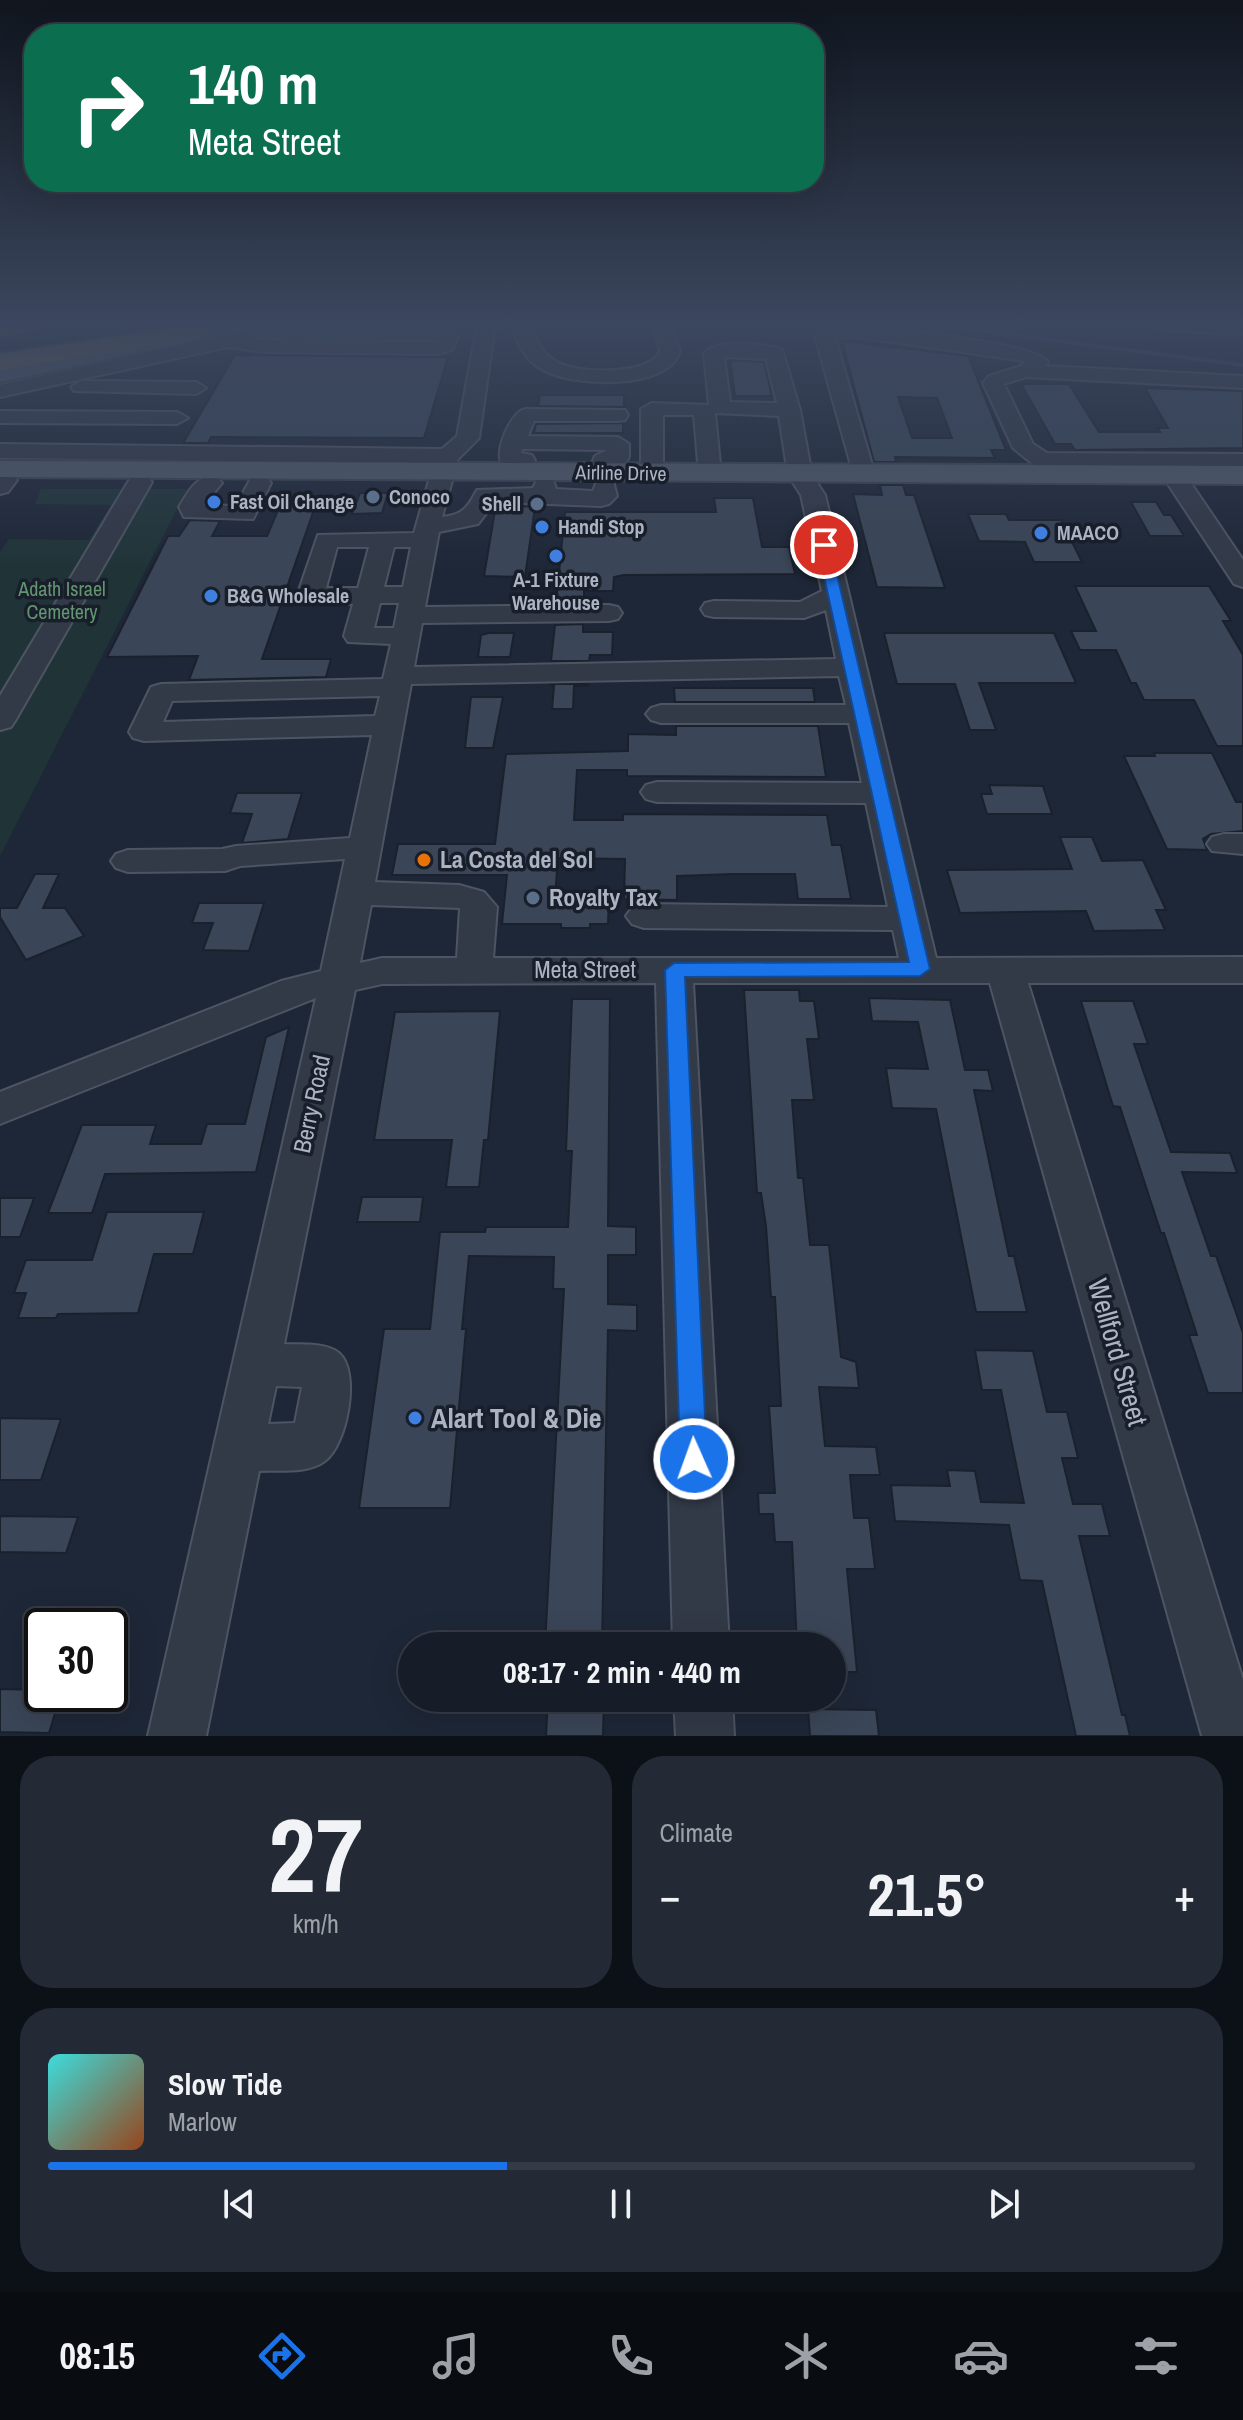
<!DOCTYPE html>
<meta charset="utf-8">
<style>
:root{--surface:#161d29;--page:#232a35;--text:#f1f3f6;--muted:#9ea2a8;--line:#353b46;--accent:#1a73e8}
body{margin:0;font-family:"Archivo Narrow",sans-serif;background:var(--page);color:var(--text);height:100vh;display:flex;flex-direction:column;font-size:30px;white-space:nowrap}
*{box-sizing:border-box;margin:0}
p{font-size:26px;color:var(--muted)}
.icon{flex:none;width:44px;height:44px;fill:none;stroke:currentColor;stroke-width:2;stroke-linecap:round;stroke-linejoin:round}
.map{position:relative;height:1736px;overflow:hidden}
.details{display:flex;flex-direction:column;gap:20px;padding:20px;background:#0c1017;flex:1}
.details>*{flex:none}
.guide{position:absolute;left:24px;top:24px;width:800px;height:168px;border-radius:32px;box-shadow:0 8px 32px #0002,0 0 0 2px var(--line);background:#0b6e4f;color:#fff;overflow:hidden}
.speed{position:absolute;left:24px;top:1608px;display:flex;gap:16px;font-size:40px;font-weight:700;text-align:center}
.speed>*{display:grid;place-content:center;width:104px;height:104px;border-radius:50%;background:var(--surface);box-shadow:0 8px 32px #0002,0 0 0 2px var(--line);line-height:1}
.speed .limit{border:4px solid #111;border-radius:12px;background:#fff;color:#111}
.pin{position:absolute;display:grid;place-items:center;width:68px;height:68px;color:#fff;margin:-34px;border:4px solid #fff;border-radius:50%;box-shadow:0 2px 8px #0007}
.me{position:absolute;width:88px;margin:-44px;rotate:358deg;stroke-linejoin:round;filter:drop-shadow(0 0 6px #0008)}
.turn{display:flex;align-items:center;gap:28px;height:168px;padding:0 32px;font-size:36px}
.turn .icon{width:104px;height:104px;stroke-width:2.5}
.turn b{display:block;font-size:56px;line-height:68px}
.big{font-size:60px;font-weight:800;line-height:1.1}
.details .card{flex:1;display:flex;flex-direction:column;justify-content:center;gap:12px;min-width:0;padding:0 28px;border-radius:32px;background:var(--page)}
.details .dial{align-items:center;gap:0}
.dial b{font-size:104px;line-height:1}
.song{display:flex;align-items:center;gap:24px}
.cover{width:96px;height:96px;border-radius:12px;background:linear-gradient(135deg,hsl(180 70% 55%),hsl(20 70% 35%))}
.played{height:8px;border-radius:4px;background:linear-gradient(90deg,var(--accent) 40%,var(--line) 40%)}
.keys{display:flex;justify-content:space-around;direction:ltr}
.heat{display:flex;justify-content:space-between;align-items:center;font-size:44px;direction:ltr}
.details .tiles{flex:1;display:grid;gap:20px;grid-template-columns:1fr 1fr}
.card:last-child{grid-column:span 2}
.trip{position:absolute;left:398px;top:1632px;width:448px;height:80px;border-radius:40px;background:var(--surface);box-shadow:0 8px 32px #0002,0 0 0 2px var(--line);font-weight:800;line-height:80px;text-align:center}
.menu{display:flex;height:128px;justify-content:space-around;align-items:center;background:#090c10;color:var(--muted)}
.menu .icon{width:56px;height:56px}
.menu .on{color:var(--accent)}
.menu b{font-size:36px;color:var(--text)}
.map>svg:first-child{display:block}
.green{fill:#203438}
.lines{fill:none;stroke-linecap:round;stroke-linejoin:round}
.stream{stroke:#31425f;stroke-width:4}
.building{fill:#3a4557;stroke:#1a212d;stroke-width:2;fill-rule:evenodd}
.minor-casing{stroke:#4d5462;stroke-width:4}
.major-casing{stroke:#3c4351;stroke-width:4}
.highway-casing{stroke:#3a414e;stroke-width:4}
.minor{fill:#323947;fill-rule:evenodd}
.major{fill:#505868;fill-rule:evenodd}
.highway{fill:#6e634f;fill-rule:evenodd}
.route{fill:#1a73e8;stroke:#114b97;stroke-width:2}
.service-dot{fill:#5c6f8a;stroke:#181f2b;stroke-width:3}
.shop-dot{fill:#3f7fe0;stroke:#181f2b;stroke-width:3}
.food-dot{fill:#e8710a;stroke:#181f2b;stroke-width:3}
.labels{text-anchor:middle;stroke-width:7;stroke-linejoin:round;paint-order:stroke}
.far-street-label{font-size:20px;fill:#acb4c4;stroke:#181f2b}
.far-poi-label{font-size:20px;font-weight:bold;fill:#acb4c4;stroke:#181f2b;text-anchor:start}
.far-park-label{font-size:20px;fill:#639571;stroke:#181f2b}
.poi-label{font-size:24px;font-weight:bold;fill:#acb4c4;stroke:#181f2b;text-anchor:start}
.street-label{font-size:24px;fill:#acb4c4;stroke:#181f2b}
.near-street-label{font-size:28px;fill:#acb4c4;stroke:#181f2b}
.near-poi-label{font-size:28px;font-weight:bold;fill:#acb4c4;stroke:#181f2b;text-anchor:start}
</style>
<div class="map">
<svg width="1243" height="1736" viewBox="0 0 1243 1736">
<rect width="100%" height="100%" fill="#1e2737"/>
<path class="green" d="M41,489h146l-187,367v-304l9,-13 80,1 22,-35 -76,-1z"/>
<g class="lines">
<path class="stream" d="M935,325l308,40"/>
</g>
<path class="building" d="M842,341l126,15 38,94h-15l4,8 -100,-1 1,5h-22zM898,397l39,1 15,40h-40z
M235,355l203,2h10l-24,81 -213,-1 -3,6h-25z
M730,360l34,2 8,34h-37z
M1021,384h48l30,48h61l-2,-4h10l-23,-40 98,3v57l-168,2 -4,-6h-16z
M540,395h84v12l-86,-1z
M623,423v10h-89l2,-9z
M880,485h23l3,10h8l31,93 -68,-1 -24,-93 29,1z
M360,493h28l-6,20 -30,1z
M714,498h39l9,49h27l6,27 -171,1 -10,2 -1,14h-29v11l-28,1 9,-91h151z
M288,500l29,1 -55,158h69l-5,18 -137,3 9,-24 -91,1 61,-121h11l11,-16 30,1 -8,15h55l15,-35z
M1131,502h25l8,13h7l13,21h-34z
M496,505l39,2 -10,70 -41,-1z
M968,514h38l3,6h52l21,42h-48l-9,-20 -46,-1z
M1075,586h134l22,35h-8l20,34v91h-26l-23,-46h-50l-8,-17h-5l-15,-33h-36l-9,-19h25z
M583,624v8h30l-1,23h-22l-1,6h-38l4,-36z
M489,633h25l-4,24h-32l3,-22z
M884,633h170l22,50h-97l17,47h-26l-15,-46h-58z
M549,684h39v2h-14l-1,23h-21l2,-23z
M674,688h139l2,14h-140z
M471,697h32l-10,51h-28z
M676,726h142l8,51 -199,-1v-6h-50l-3,50h49v-6l204,1 5,30h9l10,54h-53l-3,-25h-62l-56,2v24l-53,-1 1,-40 -67,-1 -3,40 54,-1 -1,27h-18v4h-29v-4h-59l5,-49h-115l6,-31h97l11,-90 122,-3v-17l48,1z
M1154,753h58l24,49h7v29l-32,3 -8,5 4,11 -40,-1 -43,-93h31z
M989,785l54,1 9,28h-65l-6,-20h11z
M237,793h65l-14,46 -46,4 10,-29 -22,-1z
M1060,837h32l10,24 41,-1 23,50h-10l9,20 -71,1 -8,-20 -126,2 -13,-43 125,-1z
M35,874h24l-16,34h22l19,28 -58,24 -26,-43v-9h17z
M199,903h65l-15,48 -46,-1 10,-27h-21z
M744,990h55l1,11h14l5,38h-12l7,61h-22l6,78h5l7,67h19l12,112 15,5 3,26 -40,-1 6,59 51,1 4,28h-30l4,43h15l6,51h-28l10,103h-25v-26h-35l-5,-104h-17l-2,-28h-14l-1,-21h17l-6,-87h12l-6,-109h-4l-5,-71 -5,-33h-4z
M869,998l81,2 15,70h23l5,21 -19,-1 35,166h5l13,56h-51l-40,-203 -44,-1 -6,-40 42,1 -10,-47 -46,-1z
M572,999h38l-2,227 28,1v28h-28v49l29,1v26l-29,-1 -6,316h-57l19,-357h-11l1,-32 -85,-1 -7,73h4l-16,179h-91l25,-179h46l10,-97h45l1,-5h82l4,-76h-6z
M1081,1001h52l15,43h-14l37,108 59,1 7,20 -55,-1 29,84h5l27,77v60h-35l-19,-58h8l-33,-102h-3l-41,-126 -7,-1z
M500,1011l-12,129h-4l-5,47h-33l6,-47h-78l21,-128z
M289,1027l-33,145 -151,2 -13,39h-44l34,-88h74l-6,19h51l6,-20h38l21,-87z
M362,1197h61l-3,25h-63z
M0,1198h34l-14,39h-20z
M107,1212h97l-11,42h-39l-16,59 -80,1 -2,4h-38l8,-25h-12l12,-33h66z
M975,1350l58,1 14,61h20l11,46h-16l11,46h29l8,32h-31l43,179h3l5,21h-54l-34,-155 -22,-1 -11,-55 -114,-4 -4,-36 59,1 -3,-16 28,1 6,31 43,1 -23,-113h-19z
M0,1418l61,1 -20,61h-41z
M0,1516l78,1 -12,36 -66,-1z
M0,1689l42,1v4h19l-12,39 -49,-1z
M548,1698h56l-1,38h-57z
M808,1709l68,1 3,26h-69z"/>
<g class="lines">
<g class="minor-casing">
<path id="minor" d="M255,325l33,3h152l18,9 -6,13 -14,4 -174,-2 -36,-5 -228,50v-12l247,-54 7,2 1,6 9,1 173,2v-2h-149l-25,-5z
M477,325h18l-16,113 -21,21 -16,58c21,-2 26,-10 35,-27l56,-2 4,-8h16l3,9 37,2 4,-10h16l4,15 -8,8 -8,2 -106,-4 -17,22 -39,8 -14,75 184,-2 9,2 4,6 -4,6 -9,2 -187,2 -8,44 422,-8 -10,-49 -22,8 -90,-1 -9,-2 -4,-6 4,-6 9,-2 86,1 22,-11 -21,-96 -13,-20 -9,-59 -64,-3 6,61 -3,5h-16l-3,-5 -5,-59h-31v58l-3,5h-16l-3,-5v-64l11,-6 57,2 -5,-52c14,-15 59,-9 78,-4l18,61 12,65 13,20 111,463 307,-1v26h-215l215,697v56h-41l-212,-753h-297l36,663h-56l-17,-663 -274,1 -27,6 -71,354c16,1 41,-2 55,9 22,19 8,92 -14,108 -17,13 -45,9 -66,10l-53,265h-58l168,-738 -316,126v-32l281,-111 40,-10 24,-112 -105,7 -15,5 -97,1 -12,-4 -5,-7 5,-7 12,-4 94,-1 14,-3 114,-8 22,-103 -228,6 -11,-3 -4,-6 22,-45 10,-3 222,-5 8,-35 -43,-2 -4,-6 9,-32 -52,-2 -4,-6 21,-61 96,-2 20,-70 -434,-5v-14l442,5 15,-13zM724,357l42,2 11,44 -47,-1zM337,547h32l-11,41h-32zM394,547h17l-8,40h-19zM380,603h19l-5,25h-20zM839,676l7,29h-185l-10,3 -5,6 5,6 10,3h188l13,60 -205,-1 -11,3 -5,7 5,7 11,3 209,1 22,104 -244,-3 -12,4 -6,8 6,8 12,4 249,2 6,28h-406l4,-51 -13,-15 -25,-7 -84,-3 36,-198zM380,696l-5,20 -212,6 9,-21zM371,905l89,3 -3,50h-75l-22,5zM276,1386l26,1 -7,36 -27,1z
M513,325h18c3,14 11,27 24,36 19,13 96,15 105,-10l-8,-26h18l10,26c-11,40 -108,36 -137,19 -16,-8 -28,-28 -30,-45z
M836,325h22c34,5 173,16 190,37l-3,4 198,10v12l-217,-11 -22,7 29,60 14,9 196,1v14l-209,-3 -21,-17 -30,-65 6,-7 32,-10 4,-4 -2,-1 -165,-24 -23,1 40,137 -4,5h-16l-40,-144z
M1157,325h86v9l-77,-3z
M81,381l115,1 10,6 -10,6 -122,-3 -3,-4z
M525,409l100,1 3,5 -3,5 -8,1h-83l-6,15 90,1 11,7v13l-3,5 -13,3 -6,13h-16l-3,-5 7,-17 12,-6 -85,-1 -1,4 11,2 3,5 -3,5 -8,2 -23,-5c-6,-13 10,-50 24,-53z
M0,411l177,1 11,6 -11,6 -177,-1z
M1174,468l8,2 61,90v27l-9,-3 -72,-109 4,-5z
M5,473l8,2 4,5 -9,12 -8,2v-20z
M140,475l8,2 4,5 -137,239 -4,6 -11,3v-34l128,-214 4,-5z
M210,476l8,2 4,5 -18,22 32,1 15,-28h16l4,5 -18,36 -69,-2 -5,-10c9,-14 14,-27 31,-31z
M1224,834h19v20l-31,-3 -5,-7 5,-7z
M674,1698h58l2,38h-58z"/>
</g>
<g class="major-casing">
<path id="major" d="M204,325h43l-4,5 -8,2 -235,50v-14z
M0,461l1243,5v18l-1243,-7z"/>
</g>
<g class="highway-casing">
<path id="highway" d="M0,325h36l-3,5 -33,7z
M195,325l9,2 3,5 -3,5 -204,33v-16z"/>
</g>
<use href="#minor" class="minor"/>
<use href="#major" class="major"/>
<use href="#highway" class="highway"/>
</g>
<linearGradient id="sky" x2="0" y2="1"><stop stop-color="#10151e"/><stop offset="0.57" stop-color="#3b475e"/><stop offset="1" stop-color="#3b475e" stop-opacity="0"/></linearGradient>
<rect width="1243" height="568" fill="url(#sky)"/>
<path class="route" d="M819,542l11,3 100,424 -10,7 -235,1 22,482 -4,9 -9,4 -10,-4 -4,-9 -15,-489 9,-7 235,-1 -92,-417z"/>
<g class="service-dot">
<circle cx="373" cy="497" r="8"/>
<circle cx="537" cy="504" r="8"/>
<circle cx="533" cy="898" r="8"/>
</g>
<g class="shop-dot">
<circle cx="214" cy="502" r="8"/>
<circle cx="542" cy="527" r="8"/>
<circle cx="1041" cy="533" r="8"/>
<circle cx="556" cy="556" r="8"/>
<circle cx="211" cy="596" r="8"/>
<circle cx="415" cy="1418" r="8"/>
</g>
<circle class="food-dot" cx="424" cy="860" r="8"/>
<g class="labels">
<g class="far-street-label">
<text transform="translate(621 473) rotate(1)" y="7">Airline Drive</text>
</g>
<g class="far-poi-label">
<text x="389" y="504">Conoco</text>
<text x="230" y="509">Fast Oil Change</text>
<text x="521" y="511" text-anchor="end">Shell</text>
<text x="558" y="534">Handi Stop</text>
<text x="1057" y="540">MAACO</text>
<text x="556" y="587" text-anchor="middle">A-1 Fixture<tspan x="556" dy="23">Warehouse</tspan></text>
<text x="227" y="603">B&amp;G Wholesale</text>
</g>
<g class="far-park-label">
<text x="62" y="596">Adath Israel<tspan x="62" dy="23">Cemetery</tspan></text>
</g>
<g class="poi-label">
<text x="440" y="868">La Costa del Sol</text>
<text x="549" y="906">Royalty Tax</text>
</g>
<g class="street-label">
<text x="585" y="978">Meta Street</text>
<text transform="translate(312 1104) rotate(-78)" y="8">Berry Road</text>
</g>
<g class="near-street-label">
<text transform="translate(1118 1352) rotate(74)" y="10">Wellford Street</text>
</g>
<g class="near-poi-label">
<text x="431" y="1428">Alart Tool &amp; Die</text>
</g>
</g>
</svg>
<div class="speed"><div class="limit">30</div></div>
<div class="pin" style="left:824px;top:545px;background:#d93025"><svg class="icon" aria-label="arrive" viewBox="0 0 24 24"><path d="M6 21V4h12l-3 4 3 4H6"/></svg></div>
<svg class="me" style="left:694px;top:1459px" viewBox="-20 -20 40 40"><circle r="17" fill="#1a73e8" stroke="#fff" stroke-width="3"/><path d="M0-11L8 9 0 5-8 9z" fill="#fff"/></svg>
<div class="trip">08:17 · 2 min · 440 m</div>
<div class="guide">
<div class="turn"><svg class="icon" aria-label="right" viewBox="0 0 24 24"><path d="M7 20v-9h11M14 6l5 5-5 5"/></svg><div><b>140 m</b>Meta Street</div></div>
</div>
</div>
<section class="details">
<div class="tiles">
<div class="card dial"><b>27</b><p>km/h</p></div>
<div class="card"><p>Climate</p>
<div class="heat"><a>−</a><b class="big">21.5°</b><a>+</a></div>
</div>
<div class="card">
<div class="song"><i class="cover"></i><div><b>Slow Tide</b><p>Marlow</p></div></div>
<div class="played"></div>
<div class="keys"><svg class="icon" aria-label="previous" viewBox="0 0 24 24"><path d="M18 5L8 12l10 7zM5 5v14"/></svg><svg class="icon" aria-label="pause" viewBox="0 0 24 24"><path d="M8 5v14M16 5v14"/></svg><svg class="icon" aria-label="next" viewBox="0 0 24 24"><path d="M6 5l10 7-10 7zM19 5v14"/></svg></div>
</div>
</div>
</section>
<nav class="menu">
<b>08:15</b>
<svg class="icon on" aria-label="directions" viewBox="0 0 24 24"><path d="M12 3l9 9-9 9-9-9zM9 14v-3h6M13 9l2 2-2 2"/></svg>
<svg class="icon" aria-label="music" viewBox="0 0 24 24"><path d="M9 18V5l10-2v13"/><circle cx="6" cy="18" r="3"/><circle cx="16" cy="16" r="3"/></svg>
<svg class="icon" aria-label="phone" viewBox="0 0 24 24"><path d="M5 4h4l2 5-3 2q2 4 5 5l2-3 5 2v4C11 20 4 13 5 4z"/></svg>
<svg class="icon" aria-label="climate" viewBox="0 0 24 24"><path d="M12 3v18M4 7l16 10M4 17L20 7"/></svg>
<svg class="icon" aria-label="car" viewBox="0 0 24 24"><path d="M5 17H2v-5l4-1 3-4h7l3 4 3 1v5h-3M9 17h6M6 11h13"/><circle cx="7" cy="17" r="2"/><circle cx="17" cy="17" r="2"/></svg>
<svg class="icon" aria-label="filters" viewBox="0 0 24 24"><path d="M4 7h16M4 17h16"/><circle cx="9" cy="7" r="2"/><circle cx="15" cy="17" r="2"/></svg>
</nav>
